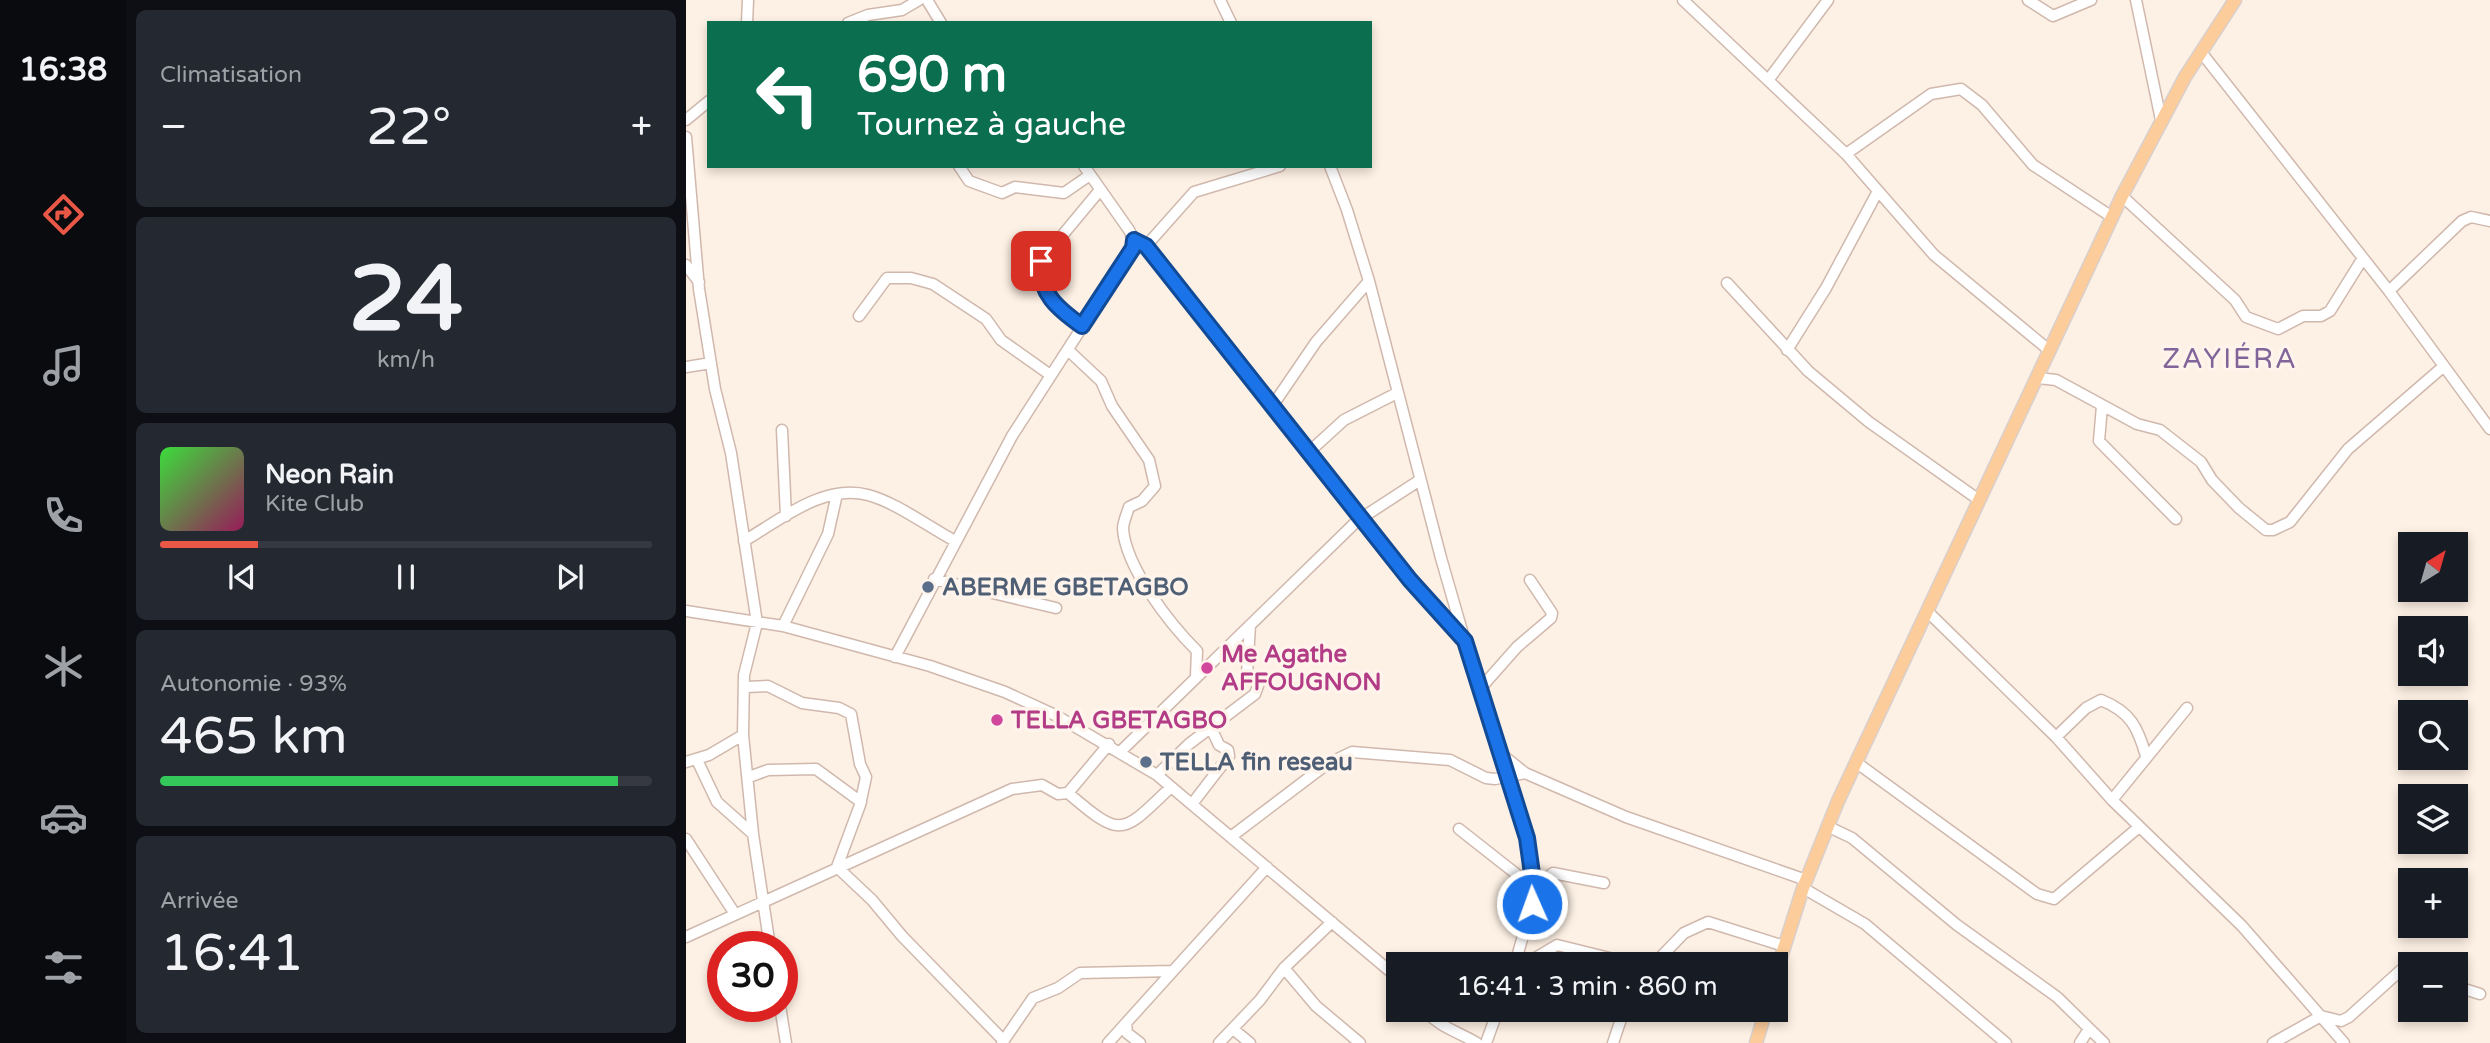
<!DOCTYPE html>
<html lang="fr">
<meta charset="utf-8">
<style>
:root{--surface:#171b24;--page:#242831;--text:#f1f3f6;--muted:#9ea1a6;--line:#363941;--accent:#e95747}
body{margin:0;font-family:"Varela Round",sans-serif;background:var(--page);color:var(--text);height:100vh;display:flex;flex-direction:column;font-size:26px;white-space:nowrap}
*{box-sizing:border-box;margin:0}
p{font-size:23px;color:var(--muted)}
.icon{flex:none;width:38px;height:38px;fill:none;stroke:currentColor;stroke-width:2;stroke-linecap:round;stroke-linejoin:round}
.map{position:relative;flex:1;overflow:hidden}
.side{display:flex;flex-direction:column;gap:10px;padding:10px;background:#0d0f14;width:560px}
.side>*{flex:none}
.banner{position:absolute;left:21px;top:21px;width:665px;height:147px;border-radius:0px;box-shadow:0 4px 10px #0003;background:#0b6e4f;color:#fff;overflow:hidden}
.needle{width:46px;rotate:37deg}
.controls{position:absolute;left:1712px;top:532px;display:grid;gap:14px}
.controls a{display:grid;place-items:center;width:70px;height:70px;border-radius:0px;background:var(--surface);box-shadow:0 4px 10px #0003;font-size:35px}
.speed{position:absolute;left:21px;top:931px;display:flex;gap:14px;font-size:35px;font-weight:700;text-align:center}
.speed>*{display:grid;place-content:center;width:91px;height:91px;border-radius:50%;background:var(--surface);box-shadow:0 4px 10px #0003;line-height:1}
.speed .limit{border:10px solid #d22;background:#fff;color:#111}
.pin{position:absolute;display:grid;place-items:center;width:60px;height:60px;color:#fff;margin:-30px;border-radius:14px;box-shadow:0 4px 10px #0006}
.me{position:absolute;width:77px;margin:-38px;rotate:358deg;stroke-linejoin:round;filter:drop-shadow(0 0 5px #0008)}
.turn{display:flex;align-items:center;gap:24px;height:147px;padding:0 35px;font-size:32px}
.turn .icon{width:91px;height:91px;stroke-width:2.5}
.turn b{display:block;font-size:49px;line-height:60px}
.big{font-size:52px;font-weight:600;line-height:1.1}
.side .widget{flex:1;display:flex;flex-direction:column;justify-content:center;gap:10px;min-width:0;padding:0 24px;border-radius:10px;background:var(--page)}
.side .dial{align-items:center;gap:0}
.dial b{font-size:91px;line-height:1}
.song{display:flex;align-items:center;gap:21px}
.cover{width:84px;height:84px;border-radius:10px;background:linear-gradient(135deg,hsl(120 70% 55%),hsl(330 70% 35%))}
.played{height:7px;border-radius:4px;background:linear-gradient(90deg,var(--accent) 20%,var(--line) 20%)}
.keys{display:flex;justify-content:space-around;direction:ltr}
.heat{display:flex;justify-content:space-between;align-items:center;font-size:38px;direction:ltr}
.charge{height:10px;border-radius:5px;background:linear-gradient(90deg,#34c759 93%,var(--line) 0)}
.trip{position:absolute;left:700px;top:952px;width:402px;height:70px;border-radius:0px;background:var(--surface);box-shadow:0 4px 10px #0003;font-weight:600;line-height:70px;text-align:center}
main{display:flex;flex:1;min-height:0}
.tabs{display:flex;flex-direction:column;width:126px;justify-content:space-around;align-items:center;background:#090b0e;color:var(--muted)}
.tabs .icon{width:49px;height:49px}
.tabs .selected{color:var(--accent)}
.tabs b{font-size:32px;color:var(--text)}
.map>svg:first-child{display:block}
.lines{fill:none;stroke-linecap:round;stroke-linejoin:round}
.minor-casing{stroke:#d0b8ad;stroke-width:13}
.major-casing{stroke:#d9cfcc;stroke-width:15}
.minor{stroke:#fff;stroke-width:10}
.major{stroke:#fccc9b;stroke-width:12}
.route-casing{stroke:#114b97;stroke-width:18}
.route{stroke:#1a73e8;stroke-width:12}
.service-dot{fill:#5c6f8a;stroke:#fff4eb;stroke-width:2.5}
.hotel-dot{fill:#d1479c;stroke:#fff4eb;stroke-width:2.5}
.labels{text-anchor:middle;stroke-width:7;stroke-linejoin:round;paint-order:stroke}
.service-label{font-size:24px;font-weight:bold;fill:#4e5e75;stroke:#fff4eb;text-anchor:start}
.hotel-label{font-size:24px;font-weight:bold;fill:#b23c85;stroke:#fff4eb;text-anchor:start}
.quarter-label{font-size:28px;letter-spacing:2px;fill:#816499;stroke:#fff4eb}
</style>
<main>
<nav class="tabs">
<b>16:38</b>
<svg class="icon selected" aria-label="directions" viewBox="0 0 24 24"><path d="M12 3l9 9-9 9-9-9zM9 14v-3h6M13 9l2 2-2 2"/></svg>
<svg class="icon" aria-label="music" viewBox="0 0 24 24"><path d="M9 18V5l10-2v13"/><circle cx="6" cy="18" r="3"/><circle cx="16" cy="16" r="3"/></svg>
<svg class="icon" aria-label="phone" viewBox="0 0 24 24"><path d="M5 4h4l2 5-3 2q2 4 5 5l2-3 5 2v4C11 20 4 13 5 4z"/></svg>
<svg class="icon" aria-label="climate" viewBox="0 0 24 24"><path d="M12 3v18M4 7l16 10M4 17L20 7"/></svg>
<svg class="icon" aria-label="car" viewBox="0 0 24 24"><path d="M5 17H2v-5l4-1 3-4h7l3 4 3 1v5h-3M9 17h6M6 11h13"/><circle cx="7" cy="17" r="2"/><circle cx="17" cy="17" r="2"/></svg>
<svg class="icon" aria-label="filters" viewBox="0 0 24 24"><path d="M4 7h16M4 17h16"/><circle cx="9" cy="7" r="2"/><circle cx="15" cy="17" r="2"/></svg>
</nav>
<section class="side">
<div class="widget"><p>Climatisation</p>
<div class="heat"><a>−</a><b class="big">22°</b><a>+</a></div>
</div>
<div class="widget dial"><b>24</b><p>km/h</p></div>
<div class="widget">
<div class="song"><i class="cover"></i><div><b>Neon Rain</b><p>Kite Club</p></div></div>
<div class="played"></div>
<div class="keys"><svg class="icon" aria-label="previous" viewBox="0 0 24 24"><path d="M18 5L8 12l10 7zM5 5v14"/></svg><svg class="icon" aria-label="pause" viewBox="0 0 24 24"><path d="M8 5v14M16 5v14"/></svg><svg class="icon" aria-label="next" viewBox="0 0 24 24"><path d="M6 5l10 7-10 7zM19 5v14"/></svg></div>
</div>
<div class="widget"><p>Autonomie · 93%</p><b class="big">465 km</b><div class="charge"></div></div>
<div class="widget"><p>Arrivée</p><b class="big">16:41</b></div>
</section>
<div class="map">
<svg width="1804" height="1043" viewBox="0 0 1804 1043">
<rect width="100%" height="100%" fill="#fdf0e4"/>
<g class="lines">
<g class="minor-casing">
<path id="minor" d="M241,0l14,23
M534,0l11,23
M997,0l163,154 88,101 116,96
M1342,0l25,16 38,-16
M1450,0l25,120
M61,23l1,-23
M162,23l20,-8 34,-5 17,-10
M1515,52l188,239 101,138
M1083,79l59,-79
M0,120l23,-19
M0,137l13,152 16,100 16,64 26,170 -13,52 -1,60 10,99 17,113
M1160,154l85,-60 30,-5 21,16 51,60 79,52
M273,166l10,15 33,12 13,-6 49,6 26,-18
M644,166l17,44 22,71 72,277 38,132 48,148 7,50 -2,16 -17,60
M1436,196l113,104 11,17 32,12 25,-13h18l9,-5 33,-53
M448,240l12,6 264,335 53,58
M460,246l48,-54 86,-26
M0,265l13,17
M1041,283l81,88 61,51 110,78
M1703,291l73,-70 9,-4 19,4
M173,316l28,-38h24l22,6 53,35 15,21 48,34
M396,326c-24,-17 -44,-33 -41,-65l59,-71
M382,350l33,31 11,25 37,54 6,26 -13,15 -13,6c-2,7 -6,15 -6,22 3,39 47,95 74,122l-1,25
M1101,350l39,-62 52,-97
M0,367l25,-4
M1352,378l18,2 81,44 23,6 41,32 11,18 27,28 27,22h7l17,-8 58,-73 96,-83
M587,405l43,-63 53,-61
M1416,406l-3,35 77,78
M96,430l4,86
M624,451l34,-31 53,-27
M58,541c36,-21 80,-58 124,-46 27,7 61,32 87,46
M248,579l122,29
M0,611l97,15 147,40 75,26 52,24 100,59 241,203
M1242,612l128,125 56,63 130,126 102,117
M97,626l45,-92 9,-40
M209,657l117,-221 121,-188 1,-8 -5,-10 -45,-64
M60,687l22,-1 34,17 37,5 12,6 9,50 6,13 -6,28 -23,62 35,33 30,36 102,105
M793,690l38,-43 34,-29 1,-5 -22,-33
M1370,737l30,-29 15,-8c30,12 37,28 45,56
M434,752l237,-231 63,-41
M814,753l25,20 101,44 180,63
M11,760l20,42 36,32
M0,762l23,-7 34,-20
M1171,763l180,131 17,5 85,-72
M471,775l32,-31 66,-50 4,-11 -12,-9 3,-49
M63,777l19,-7 48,-1 45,33
M382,793c54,46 53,42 103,-6
M1426,800l75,-92
M506,804l37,-48 -1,-6 -9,-5 -8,-17
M1143,827l23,11 105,87 100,72 47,46
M773,829l75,59 19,-15 51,10
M546,836l95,-72 25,-12 98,8 36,18 9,1 30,-6
M0,839l49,75
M1117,888l62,36 141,119
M0,937l326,-148 30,-4 16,9 10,-1 41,-49
M830,960l11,3 30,-18 77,19
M968,964l30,-31 24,-11 76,24
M598,968l32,38 44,37
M1769,986l25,8
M94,1006l6,37
M739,1010c15,18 32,21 52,33
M547,1029l17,14
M316,1043l31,-45 25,-10 22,-15 93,-2
M422,1043l18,-20
M454,1043l-13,-10 -1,-10 141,-156
M533,1043l41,-43 24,-32 48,-46
M800,1043l12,-33
M927,1043l11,-33
M1394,1043l9,-14
M1587,1043l48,-27 20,5 8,-4 52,-47 9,1"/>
</g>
<g class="major-casing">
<path id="major" d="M1090,973l27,-85 35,-87 284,-605 63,-119 50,-77
M1070,1043l10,-33"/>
</g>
<use href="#minor" class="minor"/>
<use href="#major" class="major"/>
</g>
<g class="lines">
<g class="route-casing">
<path id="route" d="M355,261c-3,32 17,48 41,65l51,-78 1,-8 12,6 264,334 55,61 62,197 7,50 -2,16"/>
</g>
<use href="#route" class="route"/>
</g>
<g class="service-dot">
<circle cx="242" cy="587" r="7"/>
<circle cx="460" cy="762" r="7"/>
</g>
<g class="hotel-dot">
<circle cx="521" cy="668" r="7"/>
<circle cx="311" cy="720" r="7"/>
</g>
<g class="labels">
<g class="service-label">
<text x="256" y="595">ABERME GBETAGBO</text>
<text x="474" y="770">TELLA fin reseau</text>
</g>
<g class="hotel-label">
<text x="535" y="662">Me Agathe<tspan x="535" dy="28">AFFOUGNON</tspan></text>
<text x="325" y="728">TELLA GBETAGBO</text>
</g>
<g class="quarter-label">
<text x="1544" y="368">ZAYIÉRA</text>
</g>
</g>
</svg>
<div class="controls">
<a><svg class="needle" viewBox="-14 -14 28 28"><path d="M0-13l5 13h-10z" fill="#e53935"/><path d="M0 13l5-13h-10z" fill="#9ea1a6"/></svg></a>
<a><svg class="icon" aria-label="sound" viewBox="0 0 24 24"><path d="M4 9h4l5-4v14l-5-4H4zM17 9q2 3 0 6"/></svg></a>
<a><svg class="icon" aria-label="search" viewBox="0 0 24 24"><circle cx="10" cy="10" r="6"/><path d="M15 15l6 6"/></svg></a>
<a><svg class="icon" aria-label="layers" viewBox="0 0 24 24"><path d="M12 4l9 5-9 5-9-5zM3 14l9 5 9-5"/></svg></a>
<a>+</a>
<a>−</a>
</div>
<div class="speed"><div class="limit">30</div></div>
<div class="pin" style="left:355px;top:261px;background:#d93025"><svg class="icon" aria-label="arrive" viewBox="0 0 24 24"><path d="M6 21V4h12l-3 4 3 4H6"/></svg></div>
<svg class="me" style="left:846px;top:904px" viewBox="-20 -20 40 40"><circle r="17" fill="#1a73e8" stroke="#fff" stroke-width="3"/><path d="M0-11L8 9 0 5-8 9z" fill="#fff"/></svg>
<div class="trip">16:41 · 3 min · 860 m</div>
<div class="banner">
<div class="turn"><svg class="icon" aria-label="left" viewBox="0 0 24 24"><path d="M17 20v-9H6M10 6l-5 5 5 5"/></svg><div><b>690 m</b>Tournez à gauche</div></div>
</div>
</div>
</main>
